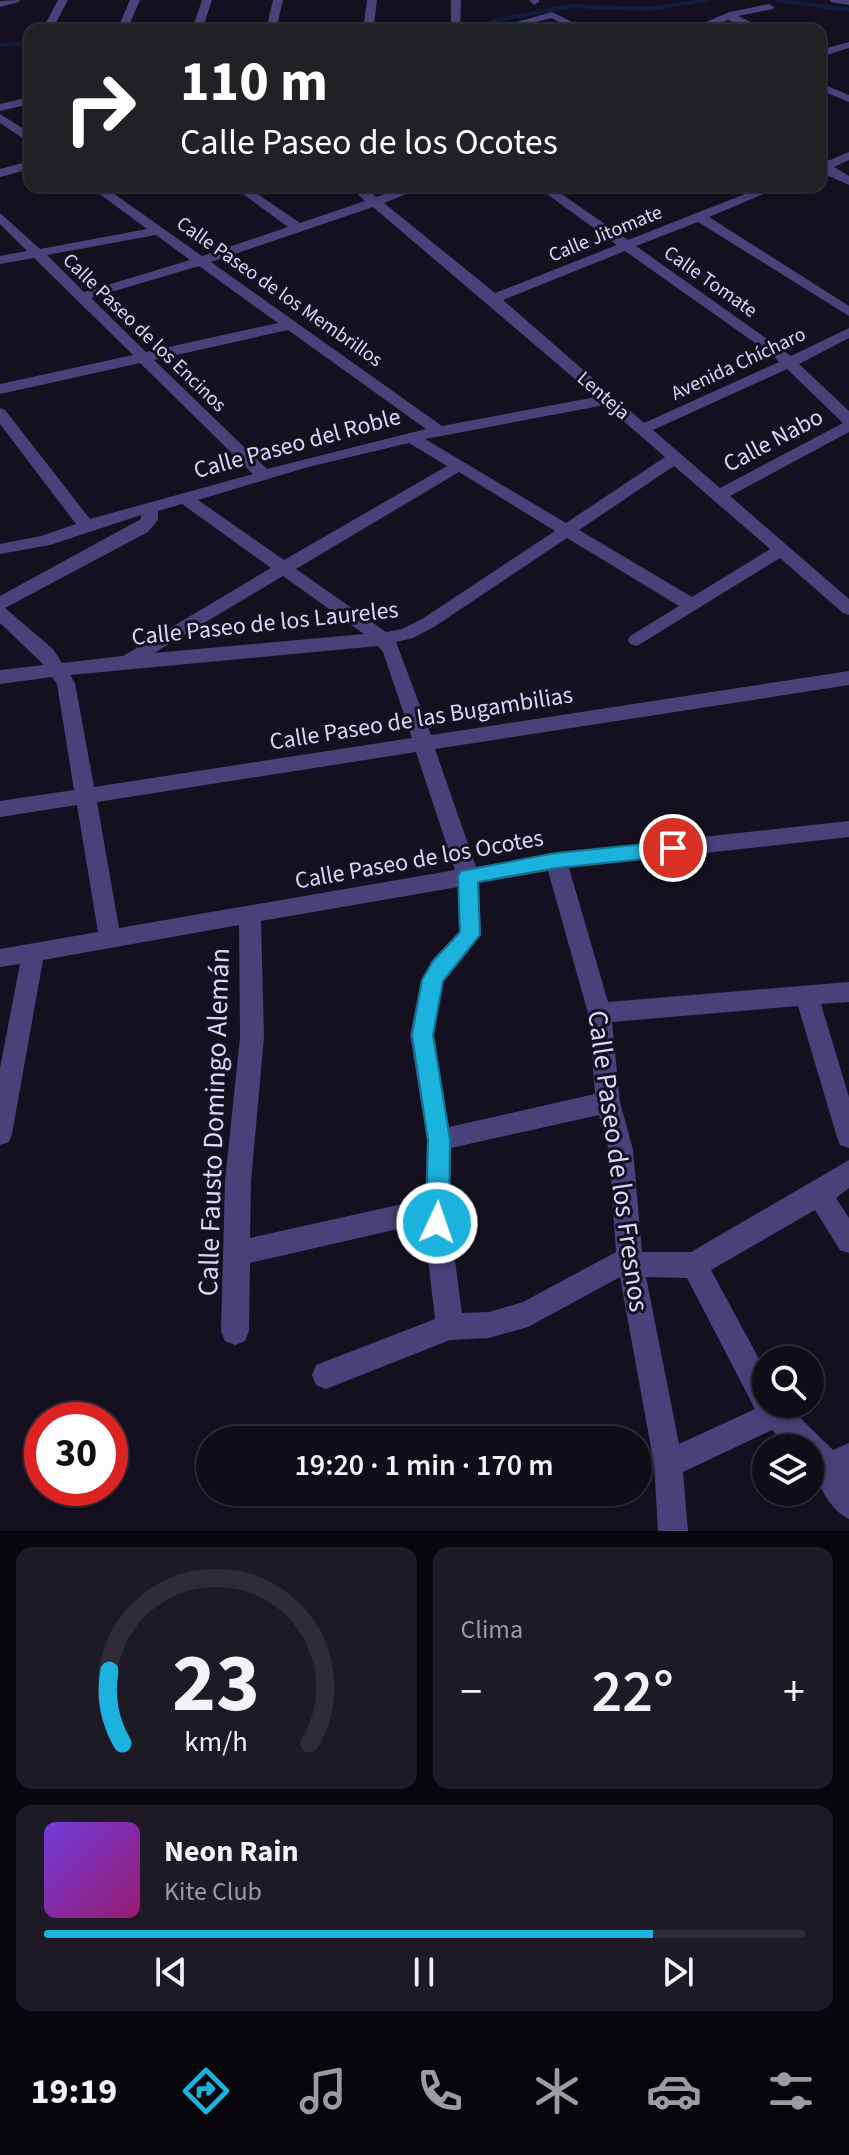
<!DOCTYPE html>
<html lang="es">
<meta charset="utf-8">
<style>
:root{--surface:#100c18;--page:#1e1a25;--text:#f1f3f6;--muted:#9c9ba2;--line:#302c37;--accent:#1cb2de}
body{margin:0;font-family:"Source Sans 3",sans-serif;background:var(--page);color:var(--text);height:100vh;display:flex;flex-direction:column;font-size:30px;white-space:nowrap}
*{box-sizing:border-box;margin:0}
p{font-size:26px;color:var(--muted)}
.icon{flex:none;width:44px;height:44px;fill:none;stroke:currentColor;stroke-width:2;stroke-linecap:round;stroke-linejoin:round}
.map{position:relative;height:1531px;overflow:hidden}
.sheet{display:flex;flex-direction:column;gap:16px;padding:16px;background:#09070d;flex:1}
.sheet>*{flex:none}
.banner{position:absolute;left:24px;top:24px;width:802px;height:168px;border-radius:16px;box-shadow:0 4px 12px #0003,0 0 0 2px var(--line);background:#202124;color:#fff;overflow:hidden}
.fabs{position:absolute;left:752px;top:1346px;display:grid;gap:16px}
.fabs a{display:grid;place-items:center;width:72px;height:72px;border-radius:50%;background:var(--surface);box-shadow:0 4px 12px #0003,0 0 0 2px var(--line);font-size:40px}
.speed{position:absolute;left:24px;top:1402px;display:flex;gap:16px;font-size:40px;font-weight:700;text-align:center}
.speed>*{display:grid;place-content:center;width:104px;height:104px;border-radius:50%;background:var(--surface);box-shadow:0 4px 12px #0003,0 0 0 2px var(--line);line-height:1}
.speed .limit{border:12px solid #d22;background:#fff;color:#111}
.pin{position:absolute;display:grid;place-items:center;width:68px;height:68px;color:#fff;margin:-34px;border:4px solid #fff;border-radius:50%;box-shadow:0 2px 8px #0007}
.me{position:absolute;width:88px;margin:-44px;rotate:3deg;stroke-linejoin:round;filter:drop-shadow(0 0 6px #0008)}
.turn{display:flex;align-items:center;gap:28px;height:168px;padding:0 24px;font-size:36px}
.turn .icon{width:104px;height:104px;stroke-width:2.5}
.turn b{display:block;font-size:56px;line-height:68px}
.big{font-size:60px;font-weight:600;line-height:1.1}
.sheet .card{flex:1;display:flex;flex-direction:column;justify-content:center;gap:12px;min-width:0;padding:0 28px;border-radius:16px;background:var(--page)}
.sheet .dial{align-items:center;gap:0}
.dial svg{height:208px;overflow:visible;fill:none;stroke:var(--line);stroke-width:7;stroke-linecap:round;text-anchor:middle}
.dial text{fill:var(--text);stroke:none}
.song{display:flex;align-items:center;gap:24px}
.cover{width:96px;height:96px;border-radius:12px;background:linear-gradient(135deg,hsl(260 70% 55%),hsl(320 70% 35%))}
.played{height:8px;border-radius:4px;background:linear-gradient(90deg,var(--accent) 80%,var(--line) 80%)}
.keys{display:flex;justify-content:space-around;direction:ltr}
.heat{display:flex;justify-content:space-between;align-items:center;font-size:44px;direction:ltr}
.sheet .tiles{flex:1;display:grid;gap:16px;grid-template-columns:1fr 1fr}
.card:last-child{grid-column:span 2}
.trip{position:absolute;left:196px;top:1426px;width:456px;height:80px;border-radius:40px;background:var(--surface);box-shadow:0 4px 12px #0003,0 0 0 2px var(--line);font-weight:600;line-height:80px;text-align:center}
.dock{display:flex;height:128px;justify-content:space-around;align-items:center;background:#06050a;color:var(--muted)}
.dock .icon{width:56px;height:56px}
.dock .current{color:var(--accent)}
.dock b{font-size:36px;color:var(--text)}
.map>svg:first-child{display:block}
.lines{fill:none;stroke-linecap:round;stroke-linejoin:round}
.stream{stroke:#121d3e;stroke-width:4}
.minor{fill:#4a417a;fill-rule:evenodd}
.route{fill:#1cb2de;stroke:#127490;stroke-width:2}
.labels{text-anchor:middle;stroke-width:6;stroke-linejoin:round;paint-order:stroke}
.far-street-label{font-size:20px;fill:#ded5fa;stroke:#151020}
.street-label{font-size:24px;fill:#ded5fa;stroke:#151020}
.near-street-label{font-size:28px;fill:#ded5fa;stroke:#151020}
</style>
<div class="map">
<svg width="849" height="1531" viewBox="0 0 849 1531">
<rect width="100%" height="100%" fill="#151020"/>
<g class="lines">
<path class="stream" d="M777,0l72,10
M472,30l26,-10 72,-14 76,3 62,-9
M0,45l30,-2"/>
<path class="minor" d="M20,0l-1,2 -19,5v-6z
M58,0h10l-16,30h-10z
M130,0h10l-13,30h-10z
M202,0h10l-10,30h-10z
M273,0h10l-7,30h-10z
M367,0h10l-3,24h31l5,3 -4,3h-43z
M451,0h10l-1,26 -9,-2z
M529,0h10v2l-5,3z
M830,0h19v5l-18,-3z
M769,4l5,3 -1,2 -35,7 29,14h-14l-25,-10 -27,10h-15l44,-18z
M552,12l36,18h-13l-24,-12 -45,12h-18z
M849,42v6l-29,9v-7z
M820,83l29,12v7l-29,-12z
M30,97v7l-30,7v-7z
M0,114l30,19v10l-30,-20z
M849,152v8l-15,7 15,9v9l-29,-13v-12l5,2z
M30,161v8l-30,8v-8z
M89,186h14l99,70 86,-29 -56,-41h14l54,37 65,-22 -16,-15h14l13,11 33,-11h18l-43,17 111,90 122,-48 -81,-59h14l78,54 137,-54h17l-73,31 140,89v10l-151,-94 -62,24 155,110 58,-28v10l-50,26 50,47v21l-119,64 119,103v16l-6,-2 -63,-55 -143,88 -7,-2 -2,-4 2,-4 49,-30 -112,-68 -133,89 -21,11 -17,4 35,93 418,-64v14l-414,64 41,118 80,-14 293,-32v16l-280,31 39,134 241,-20v20l-28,2 28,93v51l-9,-3 -3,-8 -39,-131 -186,16 8,80 13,48 9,102h49l158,-92v28l-13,10 13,20v35l-9,-3 -25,-40 -104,60 55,102v32h20l47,46 16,-7v76c-22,-10 -39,-48 -39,-71h-19l-19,-18 -89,42 5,59h-30l-4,-67 -34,-187 -92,50 -39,11 -39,2 -124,49 -10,-4 -4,-10 4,-10 119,-46 -11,-96 -174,40 -1,68 -4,10 -10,4 -10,-4 -4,-10 4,-150 15,-144 -1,-112 -196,35 -31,174 -3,8 -9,3v-77l20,-104 -20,3v-18l98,-17 -21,-127 -77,12v-16l74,-11 -17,-106 -5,-7 -52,7v-14l44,-5 -44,-42v-27l141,-77v-4l-91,30 -50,9v-10l41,-8 35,-12 -76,-100v-16l5,2 85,109 163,-45 -113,-111 -140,31v-10l133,-29 -99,-97 -34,6v-8l27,-5 -27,-27v-11l40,36 107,-20zM373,207l223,190 -154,29 -231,-164zM156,235l34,25 -106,32 -37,-37zM625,251l150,106 4,5 -135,61 -141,-123zM199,266l79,57 -132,29 -55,-54zM288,330l138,99 -159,40 -113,-109zM787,369l56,54 -123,65 -67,-58zM605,405l60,52 -99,66 -141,-84zM409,443l38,23 -163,94 -86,-60 110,-33zM674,466l96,83 -78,48 -113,-67zM459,472l96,59 -133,88 -20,10 -16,3 -90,-63zM182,504l89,64 -148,88 -61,7 -9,-14 -48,-41 143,-76 10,-12v-9zM283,576l81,58 -210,19zM378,646l5,6 29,86 -318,49 -19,-104 -5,-8zM416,752l39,118 -336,58 -22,-126zM548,871l40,142 7,81 -146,33 -15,-92 9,-53 38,-47 -2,-52zM458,887l1,45 -27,28 -11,20 -11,55 17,105 -2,59 -175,39 1,-57 13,-144 -3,-116zM599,1115l10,35 7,102 -93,50 -34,10 -27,1 -12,-90 1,-75zM646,1277l41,1 68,131 -76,35z"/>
</g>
<path class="route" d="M673,841l7,2 3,5 -3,5 -7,3 -117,12 -78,14 2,53 -37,46 -10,54 17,105 -1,83 -3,8 -9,3 -8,-3 -3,-8 2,-83 -16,-105 10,-55 11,-19 27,-29 -2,-56 3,-5 95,-18z"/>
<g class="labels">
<g class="far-street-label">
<text transform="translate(605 233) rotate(-22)" y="7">Calle Jitomate</text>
<text transform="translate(711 281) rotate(35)" y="7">Calle Tomate</text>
<text transform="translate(280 291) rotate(35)" y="7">Calle Paseo de los Membrillos</text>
<text transform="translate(145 332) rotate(44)" y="7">Calle Paseo de los Encinos</text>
<text transform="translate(738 363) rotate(-25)" y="7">Avenida Chícharo</text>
<text transform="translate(604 395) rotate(41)" y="7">Lenteja</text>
</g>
<g class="street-label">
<text transform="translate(773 440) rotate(-28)" y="8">Calle Nabo</text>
<text transform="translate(297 443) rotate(-15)" y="8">Calle Paseo del Roble</text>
<text transform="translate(265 623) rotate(-6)" y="8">Calle Paseo de los Laureles</text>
<text transform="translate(421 718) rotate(-9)" y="8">Calle Paseo de las Bugambilias</text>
<text transform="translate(419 859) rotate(-10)" y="8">Calle Paseo de los Ocotes</text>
</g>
<g class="near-street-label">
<text transform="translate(213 1122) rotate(-88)" y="10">Calle Fausto Domingo Alemán</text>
<text transform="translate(619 1161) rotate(82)" y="10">Calle Paseo de los Fresnos</text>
</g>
</g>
</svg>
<div class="fabs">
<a><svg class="icon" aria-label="search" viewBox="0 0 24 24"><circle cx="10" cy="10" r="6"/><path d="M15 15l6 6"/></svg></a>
<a><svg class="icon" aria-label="layers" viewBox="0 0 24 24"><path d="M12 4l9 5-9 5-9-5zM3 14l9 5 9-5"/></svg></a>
</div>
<div class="speed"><div class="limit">30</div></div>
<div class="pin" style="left:673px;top:848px;background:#d93025"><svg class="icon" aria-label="arrive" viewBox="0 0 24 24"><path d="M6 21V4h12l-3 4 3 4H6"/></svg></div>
<svg class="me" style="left:437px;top:1223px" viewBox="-20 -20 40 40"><circle r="17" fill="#1cb2de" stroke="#fff" stroke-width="3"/><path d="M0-11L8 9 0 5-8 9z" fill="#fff"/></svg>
<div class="trip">19:20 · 1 min · 170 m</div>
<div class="banner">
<div class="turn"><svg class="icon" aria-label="right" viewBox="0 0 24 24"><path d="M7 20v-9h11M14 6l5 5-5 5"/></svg><div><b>110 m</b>Calle Paseo de los Ocotes</div></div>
</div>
</div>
<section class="sheet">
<div class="tiles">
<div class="card dial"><svg viewBox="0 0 100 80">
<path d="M14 69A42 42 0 1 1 86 69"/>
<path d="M14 69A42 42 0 0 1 9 41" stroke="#1cb2de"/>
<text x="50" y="56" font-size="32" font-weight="700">23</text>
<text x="50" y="72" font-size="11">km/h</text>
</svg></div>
<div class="card"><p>Clima</p>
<div class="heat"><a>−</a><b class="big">22°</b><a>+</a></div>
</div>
<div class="card">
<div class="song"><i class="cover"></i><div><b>Neon Rain</b><p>Kite Club</p></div></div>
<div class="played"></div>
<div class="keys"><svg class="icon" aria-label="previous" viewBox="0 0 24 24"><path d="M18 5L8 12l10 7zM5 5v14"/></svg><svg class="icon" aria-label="pause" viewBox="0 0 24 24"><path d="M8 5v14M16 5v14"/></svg><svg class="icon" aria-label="next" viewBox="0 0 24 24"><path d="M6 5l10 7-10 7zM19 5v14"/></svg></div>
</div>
</div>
</section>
<nav class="dock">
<b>19:19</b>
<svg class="icon current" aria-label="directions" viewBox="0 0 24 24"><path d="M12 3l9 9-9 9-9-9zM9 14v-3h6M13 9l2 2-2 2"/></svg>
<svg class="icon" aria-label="music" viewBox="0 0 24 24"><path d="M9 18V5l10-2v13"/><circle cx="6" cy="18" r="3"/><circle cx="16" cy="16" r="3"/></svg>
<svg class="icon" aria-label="phone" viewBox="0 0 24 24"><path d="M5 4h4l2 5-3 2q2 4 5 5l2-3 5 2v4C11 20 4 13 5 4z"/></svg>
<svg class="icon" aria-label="climate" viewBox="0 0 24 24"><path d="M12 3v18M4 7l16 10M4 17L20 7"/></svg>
<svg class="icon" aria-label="car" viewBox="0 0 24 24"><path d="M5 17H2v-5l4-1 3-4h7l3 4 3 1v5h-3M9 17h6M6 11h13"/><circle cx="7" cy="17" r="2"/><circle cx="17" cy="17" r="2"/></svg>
<svg class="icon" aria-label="filters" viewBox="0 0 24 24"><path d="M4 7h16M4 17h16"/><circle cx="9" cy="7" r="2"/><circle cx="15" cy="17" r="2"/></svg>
</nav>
